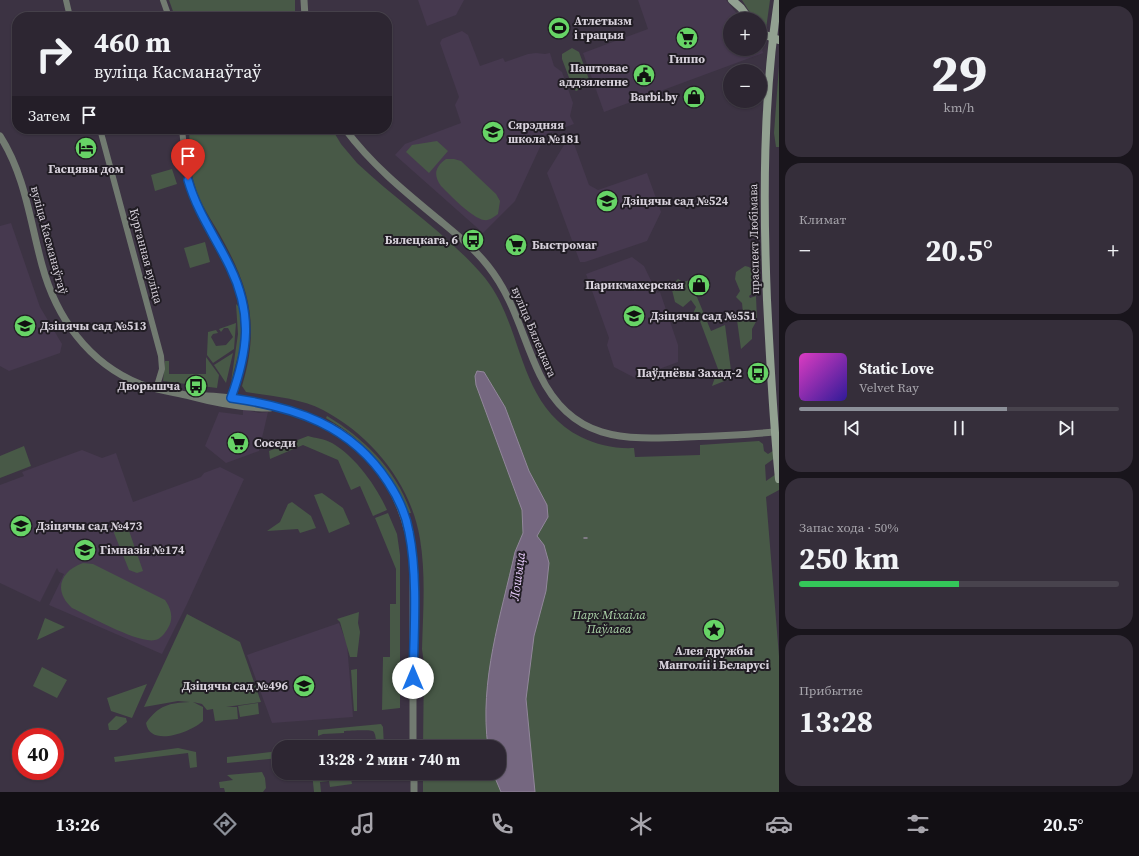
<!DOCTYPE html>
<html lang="ru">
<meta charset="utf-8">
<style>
:root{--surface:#2d2632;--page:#352e3a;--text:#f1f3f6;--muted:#a7a5ac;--line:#48434d;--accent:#8c9099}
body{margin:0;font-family:"Source Serif 4",serif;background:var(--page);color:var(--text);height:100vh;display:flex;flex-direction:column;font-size:15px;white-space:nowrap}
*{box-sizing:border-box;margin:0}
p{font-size:13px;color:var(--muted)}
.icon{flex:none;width:22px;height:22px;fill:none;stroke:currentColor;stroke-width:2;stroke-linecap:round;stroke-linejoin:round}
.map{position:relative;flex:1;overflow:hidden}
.drawer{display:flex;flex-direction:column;gap:6px;padding:6px;background:#19151c;width:360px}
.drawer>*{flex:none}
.guide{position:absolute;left:12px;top:12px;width:380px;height:122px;border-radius:16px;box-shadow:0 1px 3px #0004,0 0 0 1px var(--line);background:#2d2632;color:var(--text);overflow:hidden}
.fabs{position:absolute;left:723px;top:12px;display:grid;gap:8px}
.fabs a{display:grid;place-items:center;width:44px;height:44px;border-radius:50%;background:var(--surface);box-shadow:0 1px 3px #0004,0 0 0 1px var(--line);font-size:20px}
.speed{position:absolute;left:12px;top:728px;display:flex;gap:8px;font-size:20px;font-weight:700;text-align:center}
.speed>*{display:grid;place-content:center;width:52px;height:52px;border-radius:50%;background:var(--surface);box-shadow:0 1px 3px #0004,0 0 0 1px var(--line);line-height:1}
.speed .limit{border:6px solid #d22;background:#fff;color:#111}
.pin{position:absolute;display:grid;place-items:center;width:34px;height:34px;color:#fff;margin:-41px -17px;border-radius:50% 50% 50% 0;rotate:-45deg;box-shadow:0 0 4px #0007}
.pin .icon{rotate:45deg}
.me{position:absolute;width:44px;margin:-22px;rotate:0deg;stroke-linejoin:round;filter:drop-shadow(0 0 3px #0008)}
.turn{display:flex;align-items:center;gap:14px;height:84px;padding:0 16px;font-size:18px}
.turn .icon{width:52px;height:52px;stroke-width:2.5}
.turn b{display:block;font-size:28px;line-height:34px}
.then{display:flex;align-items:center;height:38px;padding:0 16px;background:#0003;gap:8px;font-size:15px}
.big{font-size:30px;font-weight:700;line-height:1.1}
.drawer .widget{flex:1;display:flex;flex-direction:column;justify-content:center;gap:6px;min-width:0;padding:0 14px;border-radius:16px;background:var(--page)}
.drawer .dial{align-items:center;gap:0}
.dial b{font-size:52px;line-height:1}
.song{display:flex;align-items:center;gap:12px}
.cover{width:48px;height:48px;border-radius:6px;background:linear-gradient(135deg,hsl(310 70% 55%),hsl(250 70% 35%))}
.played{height:4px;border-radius:2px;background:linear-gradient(90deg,var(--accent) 65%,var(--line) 65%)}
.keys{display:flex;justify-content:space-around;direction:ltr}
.heat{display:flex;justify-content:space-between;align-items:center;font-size:22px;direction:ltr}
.charge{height:6px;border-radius:3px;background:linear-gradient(90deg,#34c759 50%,var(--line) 0)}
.trip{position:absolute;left:272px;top:740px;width:234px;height:40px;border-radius:16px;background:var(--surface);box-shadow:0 1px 3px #0004,0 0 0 1px var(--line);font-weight:700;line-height:40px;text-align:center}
.tabs{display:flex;height:64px;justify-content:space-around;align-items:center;background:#120f14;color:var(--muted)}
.tabs .icon{width:28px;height:28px}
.tabs .selected{color:var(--accent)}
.tabs b{font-size:18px;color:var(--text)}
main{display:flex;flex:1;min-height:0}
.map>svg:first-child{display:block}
.built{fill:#46394f}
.green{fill:#485947}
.water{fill:#756780;stroke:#92879b}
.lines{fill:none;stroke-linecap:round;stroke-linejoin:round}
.stream{stroke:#92879b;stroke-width:1.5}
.minor{stroke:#727b71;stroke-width:6}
.tertiary{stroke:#727b71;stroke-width:7}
.secondary{stroke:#92a191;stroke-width:8}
.route-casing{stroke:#114b97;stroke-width:10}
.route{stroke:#1a73e8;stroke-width:7}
.labels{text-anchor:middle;stroke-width:4;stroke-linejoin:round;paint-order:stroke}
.poi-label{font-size:12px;font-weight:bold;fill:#d7d1db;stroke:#211d24;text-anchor:start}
.street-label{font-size:12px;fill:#d7d1db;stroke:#211d24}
.park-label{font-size:12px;font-style:italic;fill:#add5aa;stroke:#211d24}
.water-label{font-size:13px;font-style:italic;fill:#eacefe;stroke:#211d24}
</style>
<main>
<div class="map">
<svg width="779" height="792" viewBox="0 0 779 792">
<rect width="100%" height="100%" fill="#3c3343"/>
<path class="built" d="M418,0h46l-8,15 -29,11z
M638,0h88l15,19h-11v30h30v-9l3,13 -159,59 -21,-59 65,-24z
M462,31l6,4 12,31 23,-8 2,4 23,-8 8,-1 9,1 5,-1 4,13 8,6 11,31 -3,13 4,8 -28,10 -31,67 -32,32 -88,-78 10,-11 56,-21 -6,-18 4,-8 -19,-54 2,-4z
M573,141l16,44 9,5 49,-17 14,39 -14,29 -62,21h-5l-33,-89 17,-28z
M11,223l29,84 22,37 -2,9 -51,18 -9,-5v-140z
M632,257l12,9 13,27 3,-1 18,53v17l-43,16 -21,-11 -7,-22 2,-7 -23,-64z
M243,409l16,4 9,-1 -9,39 -33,12 -21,-17 14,-34 24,3z
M82,450l20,8 14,-5 17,49 68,-25 3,-4 16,-6 24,12 -57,125 -25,50 -113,-49 15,-31 -5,-2 -2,-4 -17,34 -40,-19v-98l24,-9 -2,-4z
M339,623l8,21 6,73 -81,6 -25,-68z"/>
<path class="green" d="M169,0h126v17h-120z
M742,0h28l-4,29 -6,-2v-8h-6z
M572,48l7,4 11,30 -2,4 -12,5 -3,-3 -11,-29v-5z
M779,66v81h-3l-2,-14z
M189,129h143l9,15 16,19c41,39 92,72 128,115 40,50 31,126 96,159 16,8 35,12 53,11l1,9 65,-2v-10l59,-4 4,3 1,7 4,3 11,-7v8l-14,10 1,16 13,-9v18l-13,7 13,159v136h-356v-19h76v-26h-76l1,-83 -2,-15c1,-36 4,-74 -2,-110 -9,-55 -48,-103 -97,-129 -23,-12 -52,-14 -77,-18l-4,-6c18,-60 8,-98 -22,-151 -9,-16 -20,-31 -25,-49 -6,-18 -5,-38 -6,-57z
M437,141l11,10 -19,22 -23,-21 6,-7z
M446,159h8l7,2 35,33 4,7 -2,13c-4,3 -9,7 -14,6 -12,-2 -34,-25 -43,-34 -8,-11 -6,-19 5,-27z
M172,169l5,15 -22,7 -4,-16z
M205,242l5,20 -20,6 -6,-20z
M745,266l4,1 7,6 -2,19 -5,4 1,2 6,-2 1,24 -5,9v10l-11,10 -4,-29 6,-7 -1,-10 -6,-6 4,-6 -5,-12 1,-7z
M678,279l5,3 7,-2 21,51 14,-6 7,53 -20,8 6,-17 -18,-48 -2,-1 -9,2 7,-15 -5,-7 -8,7 -8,-5 -4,-16z
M236,304l3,3 1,6 2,28 -11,41 7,-48z
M236,323l-2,26 -21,14 -6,-8 1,-23 8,-2 2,3 -5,1 -2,3 5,9 10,-1 7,-8 -5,-9h-4l-3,4 -2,-3z
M233,353l-7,30 -12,-18z
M206,357l13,18 -2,13 -54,-7 2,-20h4v13h37z
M327,416c37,22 70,55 84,97h-2c-17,-41 -44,-73 -83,-95z
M308,436c7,2 17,3 24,7 23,13 45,44 55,67l-14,6 -13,-30 -9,4 -13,-30 -35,-15 -33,14 -1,-8z
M24,446l7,20 -31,12v-22z
M322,493l21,15 7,16 -21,9 -15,-38z
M292,502l19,14 5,12 -16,5 -2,-4 -31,2 13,-9 8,-18z
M388,513l9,21 3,21v153l-18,2 1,-53h7v-53h6v-35l-21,-51z
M127,525l16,46 -6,2 -8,-3 -15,-37 2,-4z
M83,563l10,1 72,36c6,8 9,19 3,28 -3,5 -7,11 -13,12 -16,4 -66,-24 -83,-32 -19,-17 -12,-37 11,-45z
M359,612l-1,11 2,9 -3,25h-7l-10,-35 -3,-3z
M187,614l53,28 21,60 -35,5h11l1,12 -23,2 -2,-12 -6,1 -5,-6 -9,-2 10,5v14c-12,11 -53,27 -57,2 13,-18 23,-20 44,-21l-12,-1 -34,6z
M45,618l20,9 -28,13z
M42,667l25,13 -10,18 -24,-12z
M357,669v42h-3l-3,-41z
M147,684l-15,34 -21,-7 -4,-13z
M258,703l1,11 -19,3 -2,-11z
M116,716l10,2 1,4 -10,8h-8l-1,-6z
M381,724l2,3 1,20h-7c-1,-5 -1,-11 -3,-15 -3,-3 -24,-1 -30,-1v2l-21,1 -5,2v-6z
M178,748l18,4 1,15 -7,1 -2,-15 -73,9 -1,-5z
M279,751v7l-52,5v-6z
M262,772l3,6 1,10 -3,4h-38l-1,-4h-4l-1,-6 14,-2 -6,-5z
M312,773h38l2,11 -22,3 -1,-6 -9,1 1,10h-7z"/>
<path class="water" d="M477,371l7,1 21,35 24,64 18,34 1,12 -11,19 7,9 5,18 -3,28 -12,45 -8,63 9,93h-34l-8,-19h6v-26h-11c-9,-66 13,-132 27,-195l8,-19 -1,-23 -46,-125 -1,-9z"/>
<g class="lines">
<path class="stream" d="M584,538h3"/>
<path class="minor" d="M66,0l4,17
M163,0l6,17
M100,129l61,227 1,13 -6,20
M182,129c3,28 5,54 16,80 19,43 51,77 48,129 -1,22 -10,43 -16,64"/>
<path class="tertiary" d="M304,0l1,17
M345,129c26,35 59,62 93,90 18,15 36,29 50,47 27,34 34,72 52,109 32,66 83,65 147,62 29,-1 58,-2 87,-5
M0,136c25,39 30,85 42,129 14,52 46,98 98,119 16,6 33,8 50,12 26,7 53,12 80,12
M190,396c29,-2 59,4 87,12 19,5 37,10 55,19 49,27 75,80 81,133v187
M414,773v19"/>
<path class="secondary" d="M732,0l9,8 8,11
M778,0c-15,99 -15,200 -11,300 3,60 6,119 12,179
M760,33l19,7"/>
</g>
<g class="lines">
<g class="route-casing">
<path id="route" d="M188,180c9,32 28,58 42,87 23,47 18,84 1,131 64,9 120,27 157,84 10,15 18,33 21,50 9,44 5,101 4,146"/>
</g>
<use href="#route" class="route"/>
</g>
<defs>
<g id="stadium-disc" transform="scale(1.15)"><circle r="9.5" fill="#67d466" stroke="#211d24"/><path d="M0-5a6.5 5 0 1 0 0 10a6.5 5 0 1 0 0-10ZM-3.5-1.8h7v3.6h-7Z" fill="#111"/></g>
<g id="supermarket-disc" transform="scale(1.15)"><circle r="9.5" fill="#67d466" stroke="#211d24"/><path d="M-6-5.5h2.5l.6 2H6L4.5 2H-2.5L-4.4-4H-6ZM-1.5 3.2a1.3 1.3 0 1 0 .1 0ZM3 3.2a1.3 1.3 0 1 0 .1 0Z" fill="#111"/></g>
<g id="civic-disc" transform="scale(1.15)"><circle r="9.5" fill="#67d466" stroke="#211d24"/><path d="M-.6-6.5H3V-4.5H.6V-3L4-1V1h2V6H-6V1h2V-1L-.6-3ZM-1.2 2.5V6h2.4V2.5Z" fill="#111"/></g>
<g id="shop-disc" transform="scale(1.15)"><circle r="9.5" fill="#67d466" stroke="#211d24"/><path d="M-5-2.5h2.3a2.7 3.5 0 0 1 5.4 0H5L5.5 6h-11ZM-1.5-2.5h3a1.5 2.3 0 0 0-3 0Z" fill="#111"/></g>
<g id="school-disc" transform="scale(1.15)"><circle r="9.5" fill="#67d466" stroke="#211d24"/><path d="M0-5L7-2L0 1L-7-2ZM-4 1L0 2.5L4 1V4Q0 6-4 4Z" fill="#111"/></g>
<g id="hotel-disc" transform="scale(1.15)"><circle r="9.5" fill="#67d466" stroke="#211d24"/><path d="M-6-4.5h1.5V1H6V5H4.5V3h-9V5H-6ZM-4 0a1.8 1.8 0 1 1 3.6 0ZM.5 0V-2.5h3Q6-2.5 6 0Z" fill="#111"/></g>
<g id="bus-disc" transform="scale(1.15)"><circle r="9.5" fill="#67d466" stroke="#211d24"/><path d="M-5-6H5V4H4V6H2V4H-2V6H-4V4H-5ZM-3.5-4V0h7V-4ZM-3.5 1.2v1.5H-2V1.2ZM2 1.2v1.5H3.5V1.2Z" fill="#111"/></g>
<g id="sight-disc" transform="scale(1.15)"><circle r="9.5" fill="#67d466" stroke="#211d24"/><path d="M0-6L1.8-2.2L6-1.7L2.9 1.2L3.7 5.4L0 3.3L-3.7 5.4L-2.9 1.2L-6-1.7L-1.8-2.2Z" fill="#111"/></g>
</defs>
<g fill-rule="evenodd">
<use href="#stadium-disc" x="559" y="28"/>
<use href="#supermarket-disc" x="687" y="38"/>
<use href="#civic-disc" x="644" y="75"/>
<use href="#shop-disc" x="694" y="97"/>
<use href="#school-disc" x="493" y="132"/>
<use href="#hotel-disc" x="86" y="148"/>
<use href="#school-disc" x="607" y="201"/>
<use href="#bus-disc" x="473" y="240"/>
<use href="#supermarket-disc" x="516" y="245"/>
<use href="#shop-disc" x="699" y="285"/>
<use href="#school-disc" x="634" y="316"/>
<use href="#school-disc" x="25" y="326"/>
<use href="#bus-disc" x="758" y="373"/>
<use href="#bus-disc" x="196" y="386"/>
<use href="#supermarket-disc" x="238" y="443"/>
<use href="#school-disc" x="21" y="526"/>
<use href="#school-disc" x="85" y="550"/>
<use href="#sight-disc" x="714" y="630"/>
<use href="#school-disc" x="304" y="686"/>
</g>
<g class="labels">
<g class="poi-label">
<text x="574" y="25">Атлетызм<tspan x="574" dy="14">і грацыя</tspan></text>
<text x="687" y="63" text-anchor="middle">Гиппо</text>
<text x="628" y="72" text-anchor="end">Паштовае<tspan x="628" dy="14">аддзяленне</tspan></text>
<text x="678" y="101" text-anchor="end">Barbi.by</text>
<text x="508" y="129">Сярэдняя<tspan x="508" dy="14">школа №181</tspan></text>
<text x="86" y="173" text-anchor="middle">Гасцявы дом</text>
<text x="622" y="205">Дзіцячы сад №524</text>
<text x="458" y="244" text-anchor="end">Бялецкага, 6</text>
<text x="532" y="249">Быстромаг</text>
<text x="684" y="289" text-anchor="end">Парикмахерская</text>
<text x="650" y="320">Дзіцячы сад №551</text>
<text x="40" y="330">Дзіцячы сад №513</text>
<text x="742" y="377" text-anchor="end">Паўднёвы Захад-2</text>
<text x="180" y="390" text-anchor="end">Дворышча</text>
<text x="254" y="447">Соседи</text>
<text x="36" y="530">Дзіцячы сад №473</text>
<text x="100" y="554">Гімназія №174</text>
<text x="714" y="655" text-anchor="middle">Алея дружбы<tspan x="714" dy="14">Манголіі і Беларусі</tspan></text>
<text x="288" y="690" text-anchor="end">Дзіцячы сад №496</text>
</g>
<g class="street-label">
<text transform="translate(754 239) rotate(-91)" y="4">праспект Любімава</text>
<text transform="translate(49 240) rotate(75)" y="4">вуліца Касманаўтаў</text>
<text transform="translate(146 256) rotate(75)" y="4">Курганная вуліца</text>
<text transform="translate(534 332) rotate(67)" y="4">вуліца Бялецкага</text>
</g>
<g class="park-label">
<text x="609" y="619">Парк Міхаіла<tspan x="609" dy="14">Паўлава</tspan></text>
</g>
<g class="water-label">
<text transform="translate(517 576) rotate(-82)" y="5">Лошыца</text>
</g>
</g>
</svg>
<div class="fabs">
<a>+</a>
<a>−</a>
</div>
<div class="speed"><div class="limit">40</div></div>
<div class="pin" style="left:188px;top:180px;background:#d93025"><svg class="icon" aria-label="arrive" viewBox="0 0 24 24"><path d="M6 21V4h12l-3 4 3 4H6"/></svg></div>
<svg class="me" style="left:413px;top:678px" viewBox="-20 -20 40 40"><circle r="19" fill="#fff"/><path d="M0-13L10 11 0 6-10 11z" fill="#1a73e8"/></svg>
<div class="trip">13:28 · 2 мин · 740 m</div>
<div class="guide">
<div class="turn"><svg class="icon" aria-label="right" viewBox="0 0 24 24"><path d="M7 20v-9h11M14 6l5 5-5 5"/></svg><div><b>460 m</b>вуліца Касманаўтаў</div></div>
<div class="then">Затем<svg class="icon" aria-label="arrive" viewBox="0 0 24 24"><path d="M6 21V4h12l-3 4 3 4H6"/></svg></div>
</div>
</div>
<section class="drawer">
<div class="widget dial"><b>29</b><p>km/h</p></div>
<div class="widget"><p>Климат</p>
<div class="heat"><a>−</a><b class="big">20.5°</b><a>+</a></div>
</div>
<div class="widget">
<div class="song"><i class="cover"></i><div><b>Static Love</b><p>Velvet Ray</p></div></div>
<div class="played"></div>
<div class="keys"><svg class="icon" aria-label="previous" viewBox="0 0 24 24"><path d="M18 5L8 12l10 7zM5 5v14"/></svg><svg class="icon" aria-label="pause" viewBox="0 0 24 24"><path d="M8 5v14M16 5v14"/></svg><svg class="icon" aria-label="next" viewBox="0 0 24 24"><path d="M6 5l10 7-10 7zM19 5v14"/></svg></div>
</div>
<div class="widget"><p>Запас хода · 50%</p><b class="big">250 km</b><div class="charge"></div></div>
<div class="widget"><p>Прибытие</p><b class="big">13:28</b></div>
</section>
</main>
<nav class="tabs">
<b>13:26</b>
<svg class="icon selected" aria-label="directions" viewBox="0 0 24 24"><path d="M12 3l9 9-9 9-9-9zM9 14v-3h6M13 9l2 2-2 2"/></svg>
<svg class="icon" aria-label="music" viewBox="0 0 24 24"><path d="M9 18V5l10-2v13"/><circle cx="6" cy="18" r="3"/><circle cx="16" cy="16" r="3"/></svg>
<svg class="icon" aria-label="phone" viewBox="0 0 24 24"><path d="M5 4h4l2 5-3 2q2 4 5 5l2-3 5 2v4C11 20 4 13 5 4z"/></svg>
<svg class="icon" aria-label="climate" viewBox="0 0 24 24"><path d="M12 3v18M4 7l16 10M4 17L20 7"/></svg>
<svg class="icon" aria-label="car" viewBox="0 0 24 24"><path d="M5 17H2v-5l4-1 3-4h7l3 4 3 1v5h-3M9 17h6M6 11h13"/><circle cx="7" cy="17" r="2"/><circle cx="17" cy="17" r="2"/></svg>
<svg class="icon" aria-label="filters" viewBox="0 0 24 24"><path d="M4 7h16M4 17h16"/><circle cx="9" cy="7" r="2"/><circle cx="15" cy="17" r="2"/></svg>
<b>20.5°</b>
</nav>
